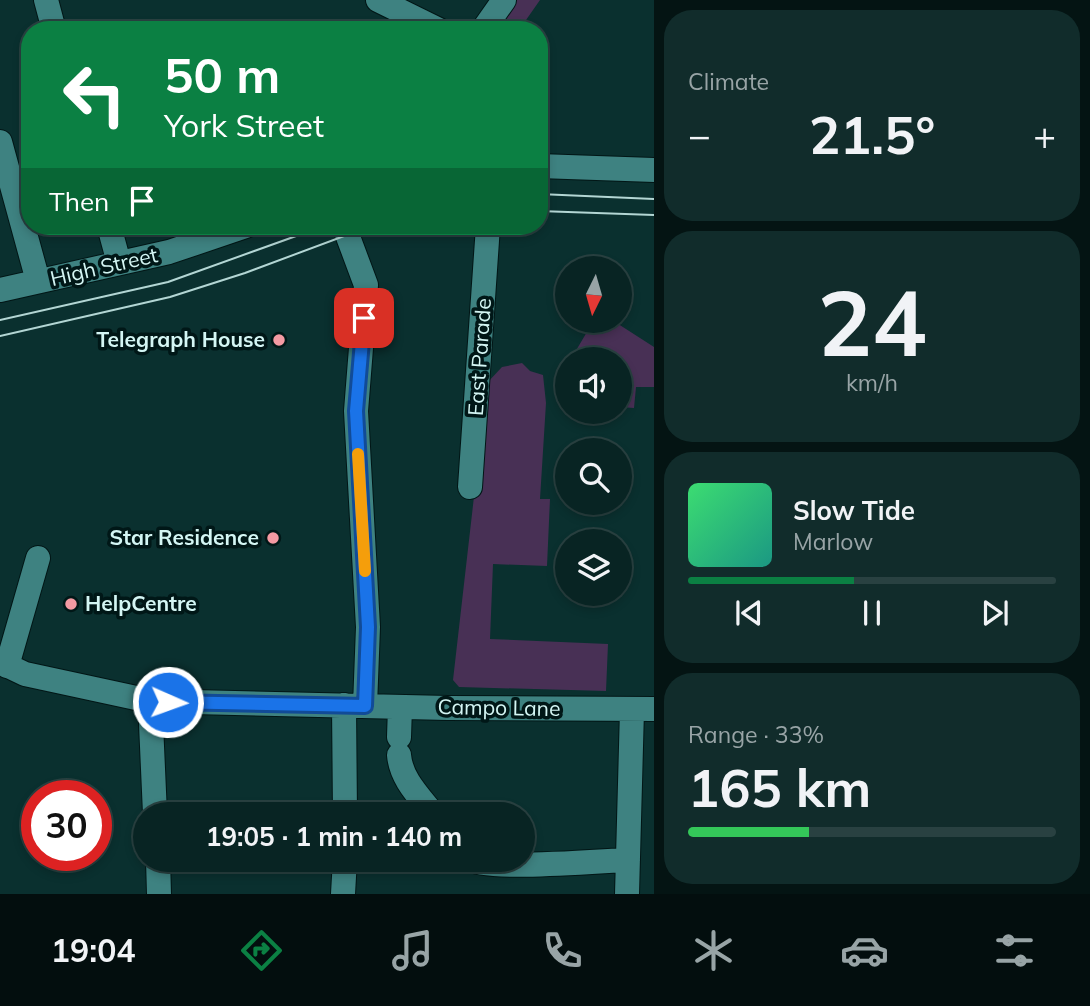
<!DOCTYPE html>
<meta charset="utf-8">
<style>
:root{--surface:#082423;--page:#112c2b;--text:#f1f3f6;--muted:#98a4a6;--line:#294141;--accent:#0b8043}
body{margin:0;font-family:Mulish,sans-serif;background:var(--page);color:var(--text);height:100vh;display:flex;flex-direction:column;font-size:26px;white-space:nowrap}
*{box-sizing:border-box;margin:0}
p{font-size:23px;color:var(--muted)}
.icon{flex:none;width:38px;height:38px;fill:none;stroke:currentColor;stroke-width:2;stroke-linecap:round;stroke-linejoin:round}
.map{position:relative;flex:1;overflow:hidden}
.drawer{display:flex;flex-direction:column;gap:10px;padding:10px;background:#041413;width:436px}
.drawer>*{flex:none}
.top-card{position:absolute;left:21px;top:21px;width:527px;height:214px;border-radius:28px;box-shadow:0 4px 10px #0003,0 0 0 2px var(--line);background:#0b8043;color:#fff;overflow:hidden}
.needle{width:46px;rotate:185deg}
.fabs{position:absolute;left:555px;top:256px;display:grid;gap:14px}
.fabs a{display:grid;place-items:center;width:77px;height:77px;border-radius:50%;background:var(--surface);box-shadow:0 4px 10px #0003,0 0 0 2px var(--line);font-size:35px}
.speed{position:absolute;left:21px;top:780px;display:flex;gap:14px;font-size:35px;font-weight:700;text-align:center}
.speed>*{display:grid;place-content:center;width:91px;height:91px;border-radius:50%;background:var(--surface);box-shadow:0 4px 10px #0003,0 0 0 2px var(--line);line-height:1}
.speed .limit{border:10px solid #d22;background:#fff;color:#111}
.pin{position:absolute;display:grid;place-items:center;width:60px;height:60px;color:#fff;margin:-30px;border-radius:14px;box-shadow:0 4px 10px #0006}
.me{position:absolute;width:77px;margin:-38px;rotate:92deg;stroke-linejoin:round;filter:drop-shadow(0 0 5px #0008)}
.turn{display:flex;align-items:center;gap:24px;height:147px;padding:0 28px;font-size:32px}
.turn .icon{width:91px;height:91px;stroke-width:2.5}
.turn b{display:block;font-size:49px;line-height:60px}
.then{display:flex;align-items:center;height:66px;padding:0 28px;background:#0003;gap:14px;font-size:26px}
.big{font-size:52px;font-weight:700;line-height:1.1}
.drawer .widget{flex:1;display:flex;flex-direction:column;justify-content:center;gap:10px;min-width:0;padding:0 24px;border-radius:28px;background:var(--page)}
.drawer .dial{align-items:center;gap:0}
.dial b{font-size:91px;line-height:1}
.song{display:flex;align-items:center;gap:21px}
.cover{width:84px;height:84px;border-radius:10px;background:linear-gradient(135deg,hsl(140 70% 55%),hsl(170 70% 35%))}
.played{height:7px;border-radius:4px;background:linear-gradient(90deg,var(--accent) 45%,var(--line) 45%)}
.keys{display:flex;justify-content:space-around;direction:ltr}
.heat{display:flex;justify-content:space-between;align-items:center;font-size:38px;direction:ltr}
.charge{height:10px;border-radius:5px;background:linear-gradient(90deg,#34c759 33%,var(--line) 0)}
.trip{position:absolute;left:133px;top:802px;width:402px;height:70px;border-radius:35px;background:var(--surface);box-shadow:0 4px 10px #0003,0 0 0 2px var(--line);font-weight:700;line-height:70px;text-align:center}
.tab-bar{display:flex;height:112px;justify-content:space-around;align-items:center;background:#030e0e;color:var(--muted)}
.tab-bar .icon{width:49px;height:49px}
.tab-bar .current{color:var(--accent)}
.tab-bar b{font-size:32px;color:var(--text)}
main{display:flex;flex:1;min-height:0}
.map>svg:first-child{display:block}
.green{fill:#483055}
.lines{fill:none;stroke-linecap:round;stroke-linejoin:round}
.street-casing{stroke:#021616;stroke-width:26}
.street{stroke:#3e8281;stroke-width:24}
.tram{stroke:#b3d6d4;stroke-width:2}
.route-casing{stroke:#114b97;stroke-width:18}
.route{stroke:#1a73e8;stroke-width:12}
.slow{stroke:#f59e0b;stroke-width:12}
.poi-dot{fill:#f49aa3;stroke:#001717;stroke-width:2.5}
.labels{text-anchor:middle;stroke-width:7;stroke-linejoin:round;paint-order:stroke}
.street-label{font-size:21px;fill:#d4f6f4;stroke:#001717}
.poi-label{font-size:21px;font-weight:bold;fill:#d4f6f4;stroke:#001717;text-anchor:end}
</style>
<main>
<div class="map">
<svg width="655" height="894" viewBox="0 0 655 894">
<rect width="100%" height="100%" fill="#0a302f"/>
<path class="green" d="M515,0h25l-21,30h-24z
M594,320h18l42,27v40h-18l-2,21 -14,-1v-48h-49z
M522,363l8,8 13,4 3,28 -6,96h10l-3,67 -54,-2 -3,75 118,5 -2,47 -147,-4 -6,-7 34,-297 15,-16z"/>
<g class="lines">
<g class="street-casing">
<path id="street" d="M46,0l8,30
M378,0l61,30
M483,30l21,-30
M0,142l38,139
M539,166l116,4
M109,226l10,37
M344,226l22,59 -10,126 12,216 -3,79
M0,290l169,-38 77,-26
M470,487l18,-261
M0,662l25,12 125,27 298,7 207,1
M7,666l31,-108
M150,701l5,113
M344,705l1,109
M399,737l1,-30
M399,755c2,24 20,41 34,59
M158,859l1,35
M469,859c18,12 131,2 159,1
M343,894l2,-35
M627,894l5,-184"/>
</g>
<use href="#street" class="street"/>
<path class="tram" d="M539,194l116,5
M539,211l116,4
M0,320l168,-38 156,-56
M0,336l170,-39 75,-24 126,-47"/>
</g>
<g class="lines">
<g class="route-casing">
<path id="route" d="M168,702l197,4 3,-79 -12,-216 8,-93"/>
</g>
<use href="#route" class="route"/>
<path class="slow" d="M358,454l7,117"/>
</g>
<g class="poi-dot">
<circle cx="279" cy="340" r="7"/>
<circle cx="273" cy="538" r="7"/>
<circle cx="71" cy="604" r="7"/>
</g>
<g class="labels">
<g class="street-label">
<text transform="translate(104 267) rotate(-13)" y="7">High Street</text>
<text transform="translate(480 357) rotate(-86)" y="7">East Parade</text>
<text transform="translate(499 708) rotate(1)" y="7">Campo Lane</text>
</g>
<g class="poi-label">
<text x="265" y="347">Telegraph House</text>
<text x="259" y="545">Star Residence</text>
<text x="85" y="611" text-anchor="start">HelpCentre</text>
</g>
</g>
</svg>
<div class="fabs">
<a><svg class="needle" viewBox="-14 -14 28 28"><path d="M0-13l5 13h-10z" fill="#e53935"/><path d="M0 13l5-13h-10z" fill="#98a4a6"/></svg></a>
<a><svg class="icon" aria-label="sound" viewBox="0 0 24 24"><path d="M4 9h4l5-4v14l-5-4H4zM17 9q2 3 0 6"/></svg></a>
<a><svg class="icon" aria-label="search" viewBox="0 0 24 24"><circle cx="10" cy="10" r="6"/><path d="M15 15l6 6"/></svg></a>
<a><svg class="icon" aria-label="layers" viewBox="0 0 24 24"><path d="M12 4l9 5-9 5-9-5zM3 14l9 5 9-5"/></svg></a>
</div>
<div class="speed"><div class="limit">30</div></div>
<div class="pin" style="left:364px;top:318px;background:#d93025"><svg class="icon" aria-label="arrive" viewBox="0 0 24 24"><path d="M6 21V4h12l-3 4 3 4H6"/></svg></div>
<svg class="me" style="left:168px;top:702px" viewBox="-20 -20 40 40"><circle r="17" fill="#1a73e8" stroke="#fff" stroke-width="3"/><path d="M0-11L8 9 0 5-8 9z" fill="#fff"/></svg>
<div class="trip">19:05 · 1 min · 140 m</div>
<div class="top-card">
<div class="turn"><svg class="icon" aria-label="left" viewBox="0 0 24 24"><path d="M17 20v-9H6M10 6l-5 5 5 5"/></svg><div><b>50 m</b>York Street</div></div>
<div class="then">Then<svg class="icon" aria-label="arrive" viewBox="0 0 24 24"><path d="M6 21V4h12l-3 4 3 4H6"/></svg></div>
</div>
</div>
<section class="drawer">
<div class="widget"><p>Climate</p>
<div class="heat"><a>−</a><b class="big">21.5°</b><a>+</a></div>
</div>
<div class="widget dial"><b>24</b><p>km/h</p></div>
<div class="widget">
<div class="song"><i class="cover"></i><div><b>Slow Tide</b><p>Marlow</p></div></div>
<div class="played"></div>
<div class="keys"><svg class="icon" aria-label="previous" viewBox="0 0 24 24"><path d="M18 5L8 12l10 7zM5 5v14"/></svg><svg class="icon" aria-label="pause" viewBox="0 0 24 24"><path d="M8 5v14M16 5v14"/></svg><svg class="icon" aria-label="next" viewBox="0 0 24 24"><path d="M6 5l10 7-10 7zM19 5v14"/></svg></div>
</div>
<div class="widget"><p>Range · 33%</p><b class="big">165 km</b><div class="charge"></div></div>
</section>
</main>
<nav class="tab-bar">
<b>19:04</b>
<svg class="icon current" aria-label="directions" viewBox="0 0 24 24"><path d="M12 3l9 9-9 9-9-9zM9 14v-3h6M13 9l2 2-2 2"/></svg>
<svg class="icon" aria-label="music" viewBox="0 0 24 24"><path d="M9 18V5l10-2v13"/><circle cx="6" cy="18" r="3"/><circle cx="16" cy="16" r="3"/></svg>
<svg class="icon" aria-label="phone" viewBox="0 0 24 24"><path d="M5 4h4l2 5-3 2q2 4 5 5l2-3 5 2v4C11 20 4 13 5 4z"/></svg>
<svg class="icon" aria-label="climate" viewBox="0 0 24 24"><path d="M12 3v18M4 7l16 10M4 17L20 7"/></svg>
<svg class="icon" aria-label="car" viewBox="0 0 24 24"><path d="M5 17H2v-5l4-1 3-4h7l3 4 3 1v5h-3M9 17h6M6 11h13"/><circle cx="7" cy="17" r="2"/><circle cx="17" cy="17" r="2"/></svg>
<svg class="icon" aria-label="filters" viewBox="0 0 24 24"><path d="M4 7h16M4 17h16"/><circle cx="9" cy="7" r="2"/><circle cx="15" cy="17" r="2"/></svg>
</nav>
